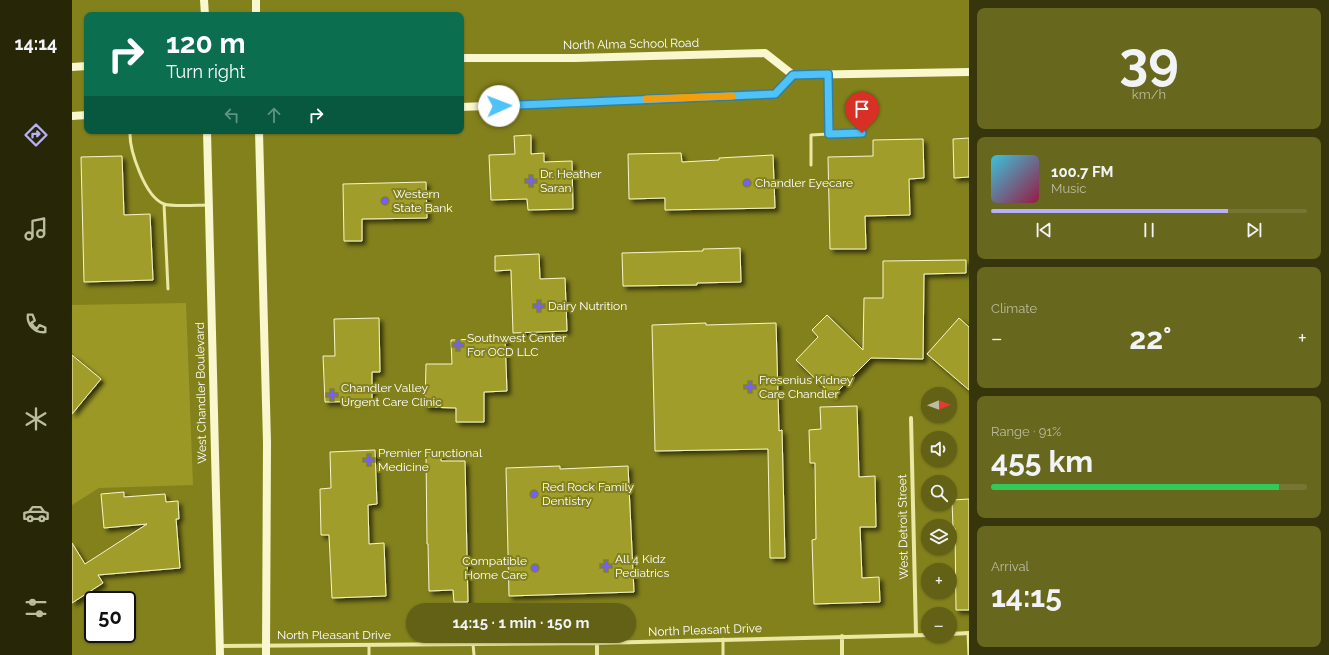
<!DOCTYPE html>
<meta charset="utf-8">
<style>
:root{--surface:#626115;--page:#68671e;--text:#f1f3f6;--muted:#bbbca0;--line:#767534;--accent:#b8b0f8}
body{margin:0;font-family:Raleway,sans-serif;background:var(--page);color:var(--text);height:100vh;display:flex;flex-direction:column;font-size:15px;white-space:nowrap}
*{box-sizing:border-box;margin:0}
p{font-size:13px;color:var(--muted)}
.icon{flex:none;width:22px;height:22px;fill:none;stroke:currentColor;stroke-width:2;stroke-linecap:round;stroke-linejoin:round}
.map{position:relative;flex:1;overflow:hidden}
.panel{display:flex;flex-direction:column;gap:8px;padding:8px;background:#36350c;width:360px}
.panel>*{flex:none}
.banner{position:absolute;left:12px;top:12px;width:380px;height:122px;border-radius:8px;box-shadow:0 1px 3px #0004;background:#0b6e4f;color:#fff;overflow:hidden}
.needle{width:26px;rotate:89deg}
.fabs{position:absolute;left:849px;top:387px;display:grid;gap:8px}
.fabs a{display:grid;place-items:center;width:36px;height:36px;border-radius:50%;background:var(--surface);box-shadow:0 1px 3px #0004;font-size:20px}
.speed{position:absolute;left:12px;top:591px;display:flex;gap:8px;font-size:20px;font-weight:700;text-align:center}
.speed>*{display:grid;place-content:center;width:52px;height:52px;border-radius:50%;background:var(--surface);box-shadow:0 1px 3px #0004;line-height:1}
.speed .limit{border:2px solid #111;border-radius:6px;background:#fff;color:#111}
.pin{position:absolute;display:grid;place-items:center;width:34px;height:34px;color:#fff;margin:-41px -17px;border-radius:50% 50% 50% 0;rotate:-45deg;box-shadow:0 0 4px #0007}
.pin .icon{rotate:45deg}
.me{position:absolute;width:44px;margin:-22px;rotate:88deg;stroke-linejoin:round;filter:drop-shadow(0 0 3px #0008)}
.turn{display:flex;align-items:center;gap:14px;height:84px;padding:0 16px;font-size:18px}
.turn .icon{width:52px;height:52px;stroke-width:2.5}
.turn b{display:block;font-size:28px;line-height:34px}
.lanes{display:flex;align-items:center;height:38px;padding:0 16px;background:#0003;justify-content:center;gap:20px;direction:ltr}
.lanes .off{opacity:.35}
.big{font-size:30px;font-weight:700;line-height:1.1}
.panel .card{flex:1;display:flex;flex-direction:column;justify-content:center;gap:6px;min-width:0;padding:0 14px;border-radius:8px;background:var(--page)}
.panel .dial{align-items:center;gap:0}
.dial b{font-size:52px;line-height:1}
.song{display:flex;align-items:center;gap:12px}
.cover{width:48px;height:48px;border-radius:6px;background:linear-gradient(135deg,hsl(190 70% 55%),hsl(340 70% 35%))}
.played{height:4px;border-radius:2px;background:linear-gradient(90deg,var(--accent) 75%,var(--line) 75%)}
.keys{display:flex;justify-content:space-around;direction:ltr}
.heat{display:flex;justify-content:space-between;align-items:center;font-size:22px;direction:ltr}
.charge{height:6px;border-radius:3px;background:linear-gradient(90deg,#34c759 91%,var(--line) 0)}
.trip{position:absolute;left:334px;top:603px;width:230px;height:40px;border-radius:20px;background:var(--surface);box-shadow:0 1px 3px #0004;font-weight:700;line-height:40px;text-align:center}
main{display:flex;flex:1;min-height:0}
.menu{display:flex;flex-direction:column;width:72px;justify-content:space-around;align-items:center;background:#272708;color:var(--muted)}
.menu .icon{width:28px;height:28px}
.menu .selected{color:var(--accent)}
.menu b{font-size:18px;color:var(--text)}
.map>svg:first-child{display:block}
.green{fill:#9b9825}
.building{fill:#a19d2b;stroke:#f8f6c6;filter:url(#shadow)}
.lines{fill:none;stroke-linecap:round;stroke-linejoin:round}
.service{stroke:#eae8a2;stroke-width:3}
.minor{stroke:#eae8a2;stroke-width:4}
.secondary{stroke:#f8f7cd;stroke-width:8}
.route-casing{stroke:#337fa1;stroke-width:10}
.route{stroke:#4fc3f7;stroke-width:7}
.slow{stroke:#f59e0b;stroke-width:7}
.poi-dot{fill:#735ffb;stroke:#83811c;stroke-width:1.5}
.labels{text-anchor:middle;stroke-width:4;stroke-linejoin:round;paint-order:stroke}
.street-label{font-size:12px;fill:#fff;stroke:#83811c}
.poi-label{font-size:12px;fill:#fff;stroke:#83811c;text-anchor:start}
</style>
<main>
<nav class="menu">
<b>14:14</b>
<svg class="icon selected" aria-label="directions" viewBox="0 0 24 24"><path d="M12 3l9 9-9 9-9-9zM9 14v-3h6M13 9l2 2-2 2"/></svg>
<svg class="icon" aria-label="music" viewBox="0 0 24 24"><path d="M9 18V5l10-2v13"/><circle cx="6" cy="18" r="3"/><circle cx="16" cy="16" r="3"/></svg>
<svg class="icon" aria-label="phone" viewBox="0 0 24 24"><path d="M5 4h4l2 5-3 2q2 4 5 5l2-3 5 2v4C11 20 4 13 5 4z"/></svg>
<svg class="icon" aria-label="climate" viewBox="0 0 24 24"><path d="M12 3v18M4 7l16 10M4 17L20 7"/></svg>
<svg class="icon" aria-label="car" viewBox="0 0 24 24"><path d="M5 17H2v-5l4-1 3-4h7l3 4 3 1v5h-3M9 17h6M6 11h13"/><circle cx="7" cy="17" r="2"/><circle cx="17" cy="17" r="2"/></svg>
<svg class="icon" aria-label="filters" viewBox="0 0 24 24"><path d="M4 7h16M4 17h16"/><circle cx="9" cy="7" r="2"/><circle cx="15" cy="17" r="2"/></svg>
</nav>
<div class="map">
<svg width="897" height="655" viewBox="0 0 897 655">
<defs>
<filter id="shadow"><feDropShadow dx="3.5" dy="3.5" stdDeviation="2" flood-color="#0009"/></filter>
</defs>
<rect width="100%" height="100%" fill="#83811c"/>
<path class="green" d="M114,303l7,182 -94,3 -27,17v-92l32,-30 -32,-30v-48z"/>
<path class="building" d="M459,135v19l13,-1v9l28,-1 1,48 -45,1 -1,-11 -36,1 -2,-45 26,-1 -1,-18z
M897,138v39l-15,1 -1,-39z
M851,139l1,39 -15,1 1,36 -45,1 1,33h-36l-2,-92 45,-1v-16z
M609,153l1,9 37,-2v-2l54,-3 2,53 -110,2v-12l-36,1 -1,-45z
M50,156l2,59 26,-1 3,66 -69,2 -3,-125z
M354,182l1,36 -65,1v22h-18l-1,-57z
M668,248l1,34 -44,1v2l-74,1 -1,-33 81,-2v-2z
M467,254l1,25 25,-1 2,53 -54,2 -2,-63 -16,1v-15z
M894,260v13l-42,1 -1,85 -52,-1 -38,38 -37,-36 22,-23 -6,-7 15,-15 36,35 1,-52h19v-37z
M307,318l1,54h-8v29l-47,1 -2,-46h12l-1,-37z
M887,318l10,9v63l-42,-36z
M634,323v2l70,-2 3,108 3,-1 3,128h-15l-2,-109 -113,2 -3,-126z
M433,338l2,53 -23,1v30h-28v-14l-31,-1 1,-43h26l-1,-24z
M0,355l29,24 -29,35z
M785,406l2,71 16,-1 1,51h-16l2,51 17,-1 1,25 -66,2 -2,-64 4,-1 -1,-76h-5l-1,-33 12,-1 -1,-22z
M303,450l2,54 -9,1 1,39 15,-1 2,53 -54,2 -3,-63h-8l-1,-46 11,-1 -1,-36z
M369,451v10h24l3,141h-14l-1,-12 -24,1 -1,-47h-1l-1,-92z
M488,466v3l68,-3 6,126 -125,4 -3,-128z
M52,492v5l41,-3 1,8 12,-1 1,18h-3l4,49 -82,7 5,8 -31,20v-60l13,21 62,-40 -43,4 -3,-34z
M897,499v111h-13l-1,-82h-2l-1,-28z"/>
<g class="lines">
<path class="service" d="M756,75l1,59 33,-1
M58,131c-1,19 15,66 34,73 8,3 34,1 44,1
M739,165v-30l18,-1
M92,204l4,85
M896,633l1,22
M651,639v16
M401,644l1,11
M297,645v10"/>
<path class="minor" d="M839,418l5,217
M878,634l19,-1
M770,636v19
M147,646l378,-3 331,-8
M525,655v-12"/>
<path class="secondary" d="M132,0l1,15
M184,0v15
M389,58h114l190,-5 28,22 176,-3
M0,67l15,-1
M389,107l314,-13 18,-19
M0,116l15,-1
M135,131l13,524
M187,131l8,312 -1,212"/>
</g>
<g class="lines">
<g class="route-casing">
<path id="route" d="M427,106l276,-12 18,-19 35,-1 1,60 33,-1"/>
</g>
<use href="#route" class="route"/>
<path class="slow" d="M574,99l86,-3"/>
</g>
<g class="poi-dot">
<path d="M457 175h4v4h4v4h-4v4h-4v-4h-4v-4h4z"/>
<circle cx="675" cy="183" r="4"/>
<circle cx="313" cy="201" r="4"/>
<path d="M465 300h4v4h4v4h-4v4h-4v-4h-4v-4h4z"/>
<path d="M384 339h4v4h4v4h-4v4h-4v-4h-4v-4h4z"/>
<path d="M676 381h4v4h4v4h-4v4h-4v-4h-4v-4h4z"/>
<path d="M258 389h4v4h4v4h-4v4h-4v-4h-4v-4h4z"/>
<path d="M295 454h4v4h4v4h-4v4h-4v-4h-4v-4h4z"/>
<circle cx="462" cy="494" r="4"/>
<path d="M532 560h4v4h4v4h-4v4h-4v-4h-4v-4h4z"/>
<circle cx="463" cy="568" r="4"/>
</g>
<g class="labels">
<g class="street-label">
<text transform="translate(559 44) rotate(-1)" y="4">North Alma School Road</text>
<text transform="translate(129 393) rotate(-91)" y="4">West Chandler Boulevard</text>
<text transform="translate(831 527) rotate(-91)" y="4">West Detroit Street</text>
<text transform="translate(633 630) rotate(-2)" y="4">North Pleasant Drive</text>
<text x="262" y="639">North Pleasant Drive</text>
</g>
<g class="poi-label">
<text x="468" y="178">Dr. Heather<tspan x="468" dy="14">Saran</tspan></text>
<text x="683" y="187">Chandler Eyecare</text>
<text x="321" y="198">Western<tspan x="321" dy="14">State Bank</tspan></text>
<text x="476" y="310">Dairy Nutrition</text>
<text x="395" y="342">Southwest Center<tspan x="395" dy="14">For OCD LLC</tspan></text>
<text x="687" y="384">Fresenius Kidney<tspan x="687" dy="14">Care Chandler</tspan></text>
<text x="269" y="392">Chandler Valley<tspan x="269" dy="14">Urgent Care Clinic</tspan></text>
<text x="306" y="457">Premier Functional<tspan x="306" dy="14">Medicine</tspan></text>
<text x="470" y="491">Red Rock Family<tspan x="470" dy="14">Dentistry</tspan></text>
<text x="543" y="563">All 4 Kidz<tspan x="543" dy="14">Pediatrics</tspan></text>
<text x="455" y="565" text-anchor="end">Compatible<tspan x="455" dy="14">Home Care</tspan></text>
</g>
</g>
</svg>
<div class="fabs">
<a><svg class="needle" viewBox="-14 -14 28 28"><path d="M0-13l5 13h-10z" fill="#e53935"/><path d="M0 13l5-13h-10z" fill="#bbbca0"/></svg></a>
<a><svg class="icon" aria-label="sound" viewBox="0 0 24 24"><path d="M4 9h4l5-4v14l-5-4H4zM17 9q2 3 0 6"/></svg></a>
<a><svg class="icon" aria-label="search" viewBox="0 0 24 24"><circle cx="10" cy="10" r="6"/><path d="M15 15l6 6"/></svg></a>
<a><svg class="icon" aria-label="layers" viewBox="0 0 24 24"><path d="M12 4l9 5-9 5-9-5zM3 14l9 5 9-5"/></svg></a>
<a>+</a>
<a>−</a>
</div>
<div class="speed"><div class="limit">50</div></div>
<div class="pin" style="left:790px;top:133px;background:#d93025"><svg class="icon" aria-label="arrive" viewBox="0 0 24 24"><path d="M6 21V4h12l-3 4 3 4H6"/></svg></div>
<svg class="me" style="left:427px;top:106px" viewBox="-20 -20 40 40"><circle r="19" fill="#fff"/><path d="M0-13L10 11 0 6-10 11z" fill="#4fc3f7"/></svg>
<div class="trip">14:15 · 1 min · 150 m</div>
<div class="banner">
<div class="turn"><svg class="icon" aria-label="right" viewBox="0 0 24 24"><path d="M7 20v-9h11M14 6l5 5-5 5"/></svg><div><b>120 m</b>Turn right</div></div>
<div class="lanes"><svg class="icon off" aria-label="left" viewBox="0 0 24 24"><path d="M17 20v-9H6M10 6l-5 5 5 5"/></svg><svg class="icon off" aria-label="ahead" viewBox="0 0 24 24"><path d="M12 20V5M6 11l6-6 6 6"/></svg><svg class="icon" aria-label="right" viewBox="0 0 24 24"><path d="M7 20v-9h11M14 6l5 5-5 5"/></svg></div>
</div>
</div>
<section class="panel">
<div class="card dial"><b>39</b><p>km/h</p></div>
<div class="card">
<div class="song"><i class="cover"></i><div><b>100.7 FM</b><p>Music</p></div></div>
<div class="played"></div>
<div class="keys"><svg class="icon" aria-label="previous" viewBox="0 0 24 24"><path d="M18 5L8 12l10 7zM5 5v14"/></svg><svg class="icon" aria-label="pause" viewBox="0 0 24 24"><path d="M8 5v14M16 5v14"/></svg><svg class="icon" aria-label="next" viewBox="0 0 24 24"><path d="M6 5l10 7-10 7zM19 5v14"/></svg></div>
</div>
<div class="card"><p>Climate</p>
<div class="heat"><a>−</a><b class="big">22°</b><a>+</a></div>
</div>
<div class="card"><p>Range · 91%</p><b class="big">455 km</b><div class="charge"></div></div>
<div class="card"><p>Arrival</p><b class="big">14:15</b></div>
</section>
</main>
